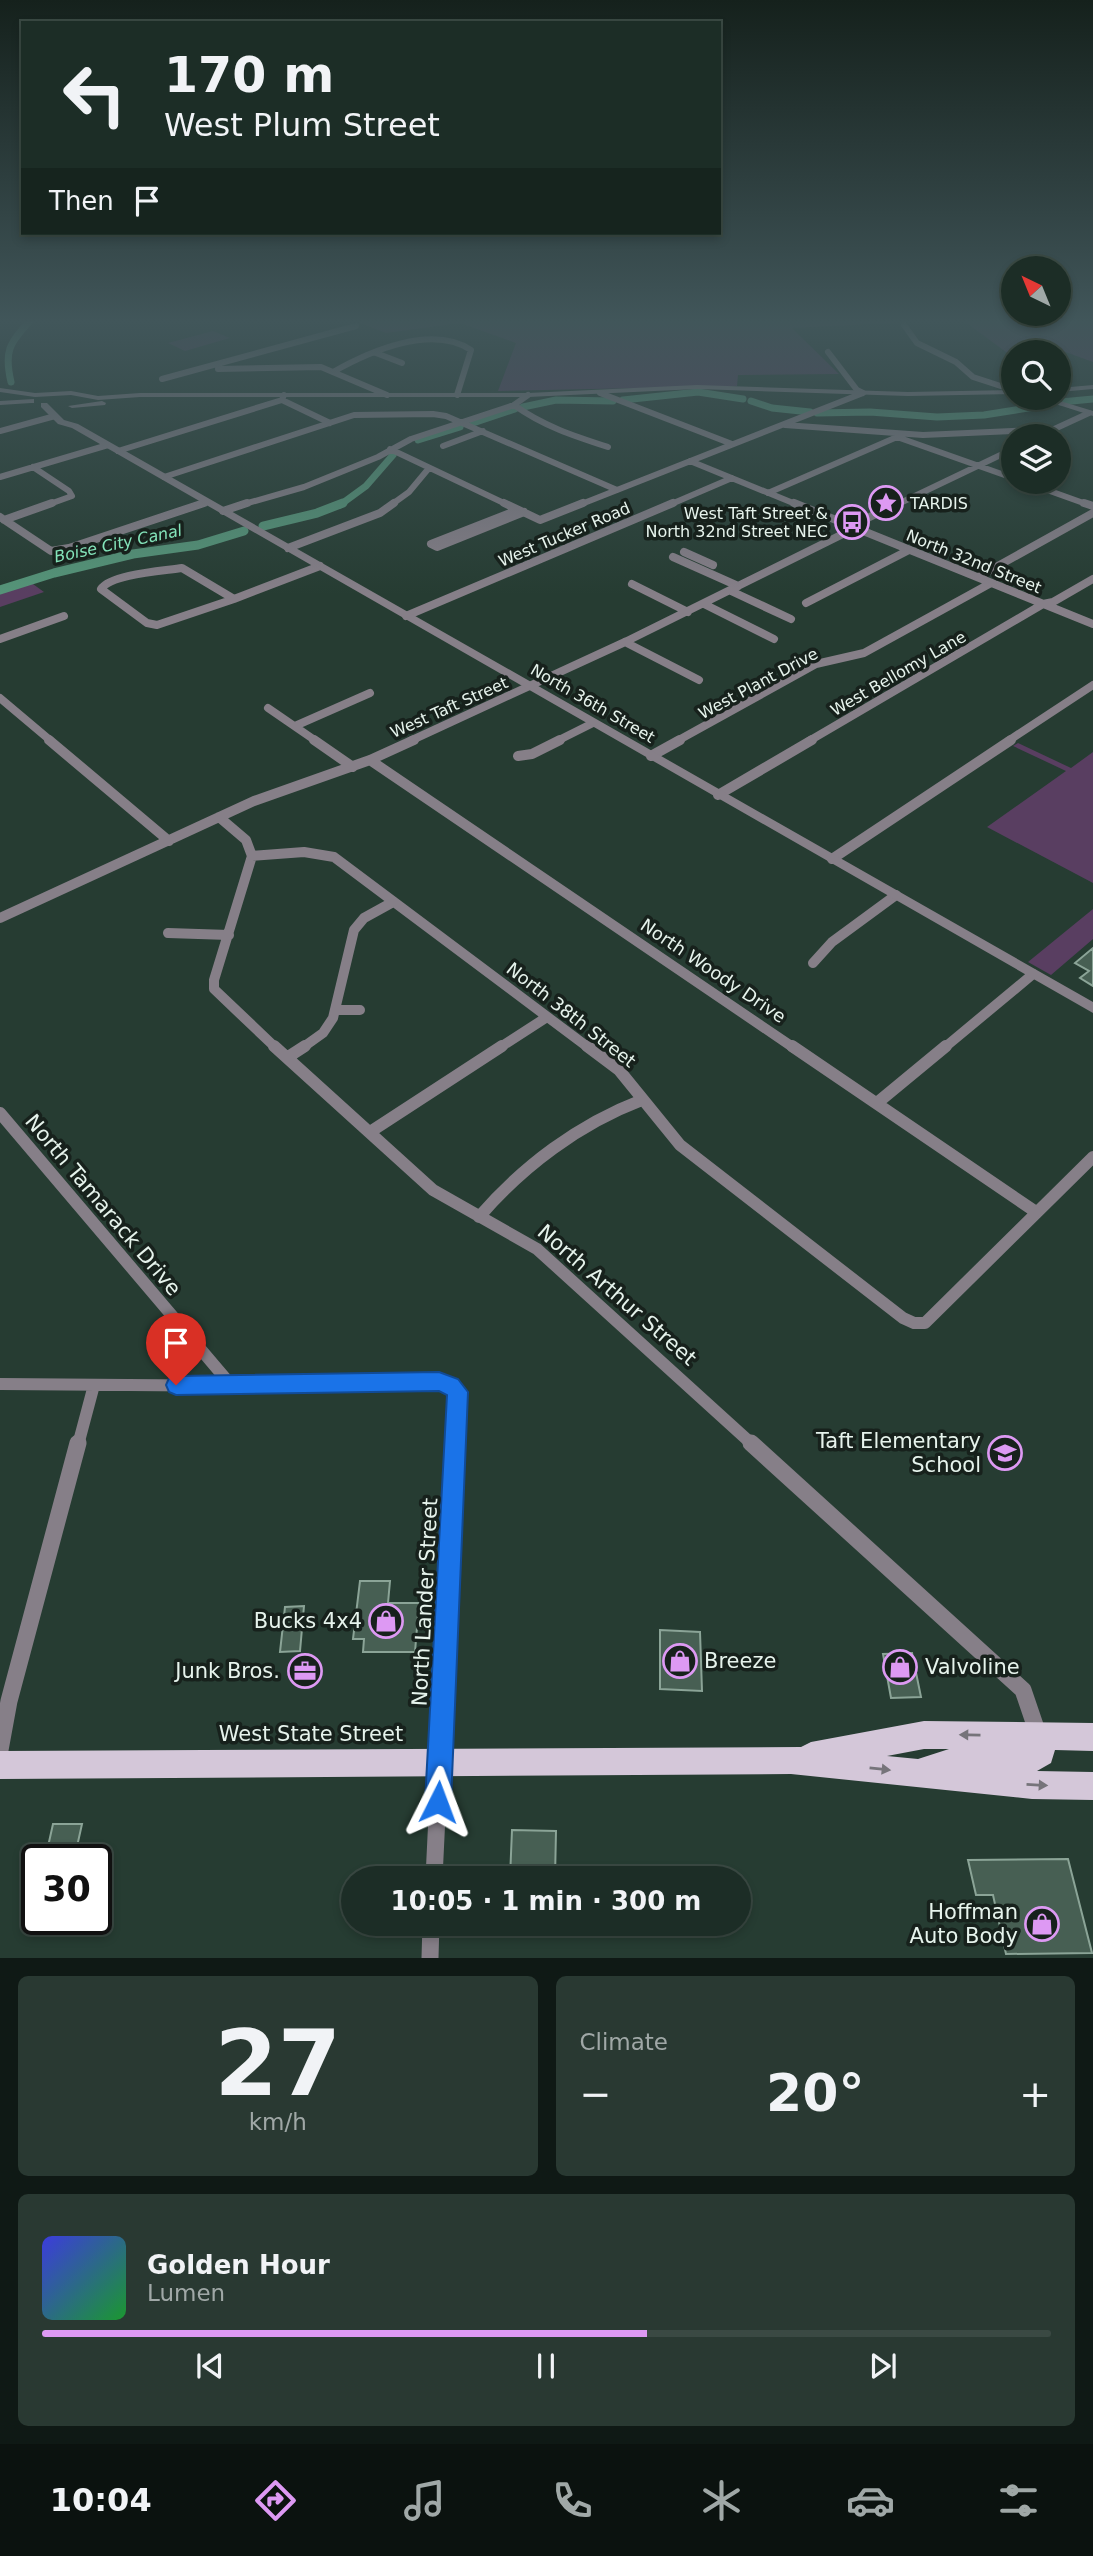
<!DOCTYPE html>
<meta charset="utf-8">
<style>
:root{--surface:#1c2d26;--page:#293932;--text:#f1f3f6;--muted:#a0a8a7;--line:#3a4943;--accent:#dd99f3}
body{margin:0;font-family:"DejaVu Sans",sans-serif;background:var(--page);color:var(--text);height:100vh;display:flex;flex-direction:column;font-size:26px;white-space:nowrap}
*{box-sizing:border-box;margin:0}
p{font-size:23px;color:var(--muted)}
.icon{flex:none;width:38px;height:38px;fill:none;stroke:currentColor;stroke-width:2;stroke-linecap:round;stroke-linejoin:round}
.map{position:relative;height:1958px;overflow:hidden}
.drawer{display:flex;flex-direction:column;gap:18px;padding:18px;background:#0f1915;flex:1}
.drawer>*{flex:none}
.banner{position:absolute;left:21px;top:21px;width:700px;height:214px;border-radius:0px;box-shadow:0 4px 10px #0003,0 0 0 2px var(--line);background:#1c2d26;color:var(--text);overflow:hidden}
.needle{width:46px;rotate:317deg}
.buttons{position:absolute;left:1001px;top:256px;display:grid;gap:14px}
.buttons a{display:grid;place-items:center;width:70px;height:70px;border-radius:50%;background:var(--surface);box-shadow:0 4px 10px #0003,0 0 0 2px var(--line);font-size:35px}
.speed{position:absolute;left:21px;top:1844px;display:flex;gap:14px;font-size:35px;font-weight:700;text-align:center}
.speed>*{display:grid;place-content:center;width:91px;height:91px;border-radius:50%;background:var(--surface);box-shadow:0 4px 10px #0003,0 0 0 2px var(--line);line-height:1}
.speed .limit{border:4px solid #111;border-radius:10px;background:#fff;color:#111}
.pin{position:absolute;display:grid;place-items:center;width:60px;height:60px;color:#fff;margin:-72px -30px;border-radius:50% 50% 50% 0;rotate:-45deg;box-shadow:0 0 7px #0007}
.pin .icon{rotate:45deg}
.me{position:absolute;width:77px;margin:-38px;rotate:3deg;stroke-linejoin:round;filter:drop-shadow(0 0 5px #0008)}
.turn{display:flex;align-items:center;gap:24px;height:147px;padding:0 28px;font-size:32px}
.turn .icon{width:91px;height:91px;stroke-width:2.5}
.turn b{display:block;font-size:49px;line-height:60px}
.then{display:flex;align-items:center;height:66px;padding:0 28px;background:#0003;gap:14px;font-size:26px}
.big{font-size:52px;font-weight:700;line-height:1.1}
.drawer .tile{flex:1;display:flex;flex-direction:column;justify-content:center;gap:10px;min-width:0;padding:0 24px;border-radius:10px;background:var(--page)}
.drawer .dial{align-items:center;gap:0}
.dial b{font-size:91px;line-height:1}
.song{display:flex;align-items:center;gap:21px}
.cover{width:84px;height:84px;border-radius:10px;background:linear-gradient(135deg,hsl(240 70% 55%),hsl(130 70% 35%))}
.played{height:7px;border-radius:4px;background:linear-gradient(90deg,var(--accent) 60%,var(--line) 60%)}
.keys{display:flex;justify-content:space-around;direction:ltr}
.heat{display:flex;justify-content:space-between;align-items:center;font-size:38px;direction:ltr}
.drawer .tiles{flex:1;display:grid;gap:18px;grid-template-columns:1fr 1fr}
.tile:last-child{grid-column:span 2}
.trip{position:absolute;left:341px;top:1866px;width:410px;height:70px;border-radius:35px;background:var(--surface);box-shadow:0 4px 10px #0003,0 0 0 2px var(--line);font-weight:700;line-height:70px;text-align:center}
.dock{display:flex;height:112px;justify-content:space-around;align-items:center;background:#0b120f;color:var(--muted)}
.dock .icon{width:49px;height:49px}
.dock .active{color:var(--accent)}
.dock b{font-size:32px;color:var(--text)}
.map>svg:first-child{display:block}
.green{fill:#593e61}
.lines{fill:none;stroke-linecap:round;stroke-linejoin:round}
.canal-far1{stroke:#559478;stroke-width:7}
.canal{stroke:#559478;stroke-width:9}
.building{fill:#475f53;stroke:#8ba497;stroke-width:2}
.minor-far4{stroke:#867f88;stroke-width:6}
.minor-far3{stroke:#867f88;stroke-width:8}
.minor-far2{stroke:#867f88;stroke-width:10}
.minor-far1{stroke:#867f88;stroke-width:12}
.minor{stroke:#867f88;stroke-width:17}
.tertiary{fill:#867f88;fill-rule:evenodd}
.primary{fill:#d4c7d9;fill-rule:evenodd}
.oneway{fill:#76747a}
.route{fill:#1a73e8;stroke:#114b97;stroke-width:2}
.labels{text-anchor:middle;stroke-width:7;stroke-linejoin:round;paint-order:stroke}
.far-poi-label{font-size:16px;fill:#e6f3ec;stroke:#17211c;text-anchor:start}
.far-street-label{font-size:16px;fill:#e6f3ec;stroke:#17211c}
.far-water-label{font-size:16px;font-style:italic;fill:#84e4ba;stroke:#17211c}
.street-label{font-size:18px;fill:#e6f3ec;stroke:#17211c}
.near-street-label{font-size:21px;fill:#e6f3ec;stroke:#17211c}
.near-poi-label{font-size:21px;fill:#e6f3ec;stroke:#17211c;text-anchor:end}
</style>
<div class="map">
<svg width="1093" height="1958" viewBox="0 0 1093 1958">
<rect width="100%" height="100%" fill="#263c32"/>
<path class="green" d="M355,321h573l-136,7 47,46 -101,1 -1,11 -239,5 18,-48 -56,-20 -74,10z
M964,321h129v41l-33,-12 -47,2v3h-3z
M213,331l17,7 -45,13 -17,-8z
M26,579l18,13 -44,15v-16z
M1018,743l53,25 22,-16v131l-106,-56 79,-56 -53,-25z
M1093,909v30l-42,36 -23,-13z"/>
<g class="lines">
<path class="canal-far1" d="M11,382c-7,-30 -2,-39 19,-61
M623,400l75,-8 45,7
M751,401l21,7 38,4
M1061,402l32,-3
M523,407l33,-7 57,1
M817,413l53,-1 67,5 47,-2 63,-10
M473,423l42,-14
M418,440l42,-13
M340,505l26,-19 27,-31"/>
<path class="canal" d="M263,526l54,-13 26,-10
M0,590l54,-17 79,-19 65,-9 46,-14"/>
</g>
<path class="building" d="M1093,948v38l-13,-8 9,-7 -14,-8z
M360,1581h30l-2,22h31l-4,49h-52l1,-13h-11z
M304,1606l-4,45 -20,1 5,-45z
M660,1630l40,2 2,59 -42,-2z
M912,1653l9,44 -30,1 -8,-44z
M316,1660l-1,21 -22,1 2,-21z
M53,1824h29l-8,36h-29z
M512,1830l44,1 -1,47h-45z
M1068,1859l24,94 -86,1 -13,-59h-17l-8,-35z"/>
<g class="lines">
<path class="minor-far4" d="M904,325l13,18 39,19 17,15 40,13
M828,352l29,38 6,3
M376,353l26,10
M218,369l103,-2 66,28
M333,372c37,-21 99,-48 138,-22l-14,45
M162,379l194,-53
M1059,384l6,5
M600,393l132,51
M284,395l-2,5 48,23
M514,405c29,21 60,31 94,42
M785,425l138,10 132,-6
M0,431l55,-15
M1050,431l39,-18
M897,437l116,41
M443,446l40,-15
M390,449l118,56
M118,451l164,-51
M690,461l108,44
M33,467l36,24 3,5 -25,9
M0,477l108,-32
M164,477l190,-62 79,-1 13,2 171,74
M1022,481l67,24
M768,493l129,-56
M199,505l8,-3
M241,505l63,-18 74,-30 33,-18 103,-34 14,-10
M391,505l18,-13 20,-24
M579,505l284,-112
M669,505l63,-27
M896,505l117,-56"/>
<path class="minor-far3" d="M504,503l36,17 43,-17
M794,503l299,121
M1084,503l9,3
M518,510l-87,34 6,3 87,-35
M223,511l24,-8
M0,517l51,34 18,-3 135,-45
M4,520l48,-17
M288,548l92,-35 14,-10
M684,552l29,13
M673,557l65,29
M182,568l52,31 -77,26 -10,-2 -46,-34c10,-15 62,-18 81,-21z
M978,577l115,-64
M632,584l56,28
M731,591l60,28
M234,599l86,-33
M806,603l103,-53
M704,604l70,35
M406,616l267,-113
M0,639l64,-23
M625,642l74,38
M0,698l51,43
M268,708l48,33
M295,726l75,-33
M410,741l215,-99 224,-111 2,-5 48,-23
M557,741l36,-18
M677,741l139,-77 48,-11 127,-70
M809,741l234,-137 10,-2 40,-23
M1008,741l85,-56"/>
<path class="minor-far2" d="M49,740l120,101
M314,740l39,27
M518,756l14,-2 28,-14
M651,756l29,-16
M370,760l424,288
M718,795l94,-55
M219,817l27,23 6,16 -38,124v9l62,59
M252,856l52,-4 30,5 255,191
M832,859l179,-119
M0,918l254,-117 116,-41 44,-20
M168,933l61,2
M813,963l19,-21 64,-47
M336,1010h24
M302,1048l21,-15 10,-15 21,-88 10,-12 29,-16
M499,1048l48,-31
M944,1048l89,-74"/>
<path class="minor-far1" d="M274,1046l159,144 104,59 216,196
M587,1046l32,24 61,75 223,173 11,5h11l168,-166
M792,1046l244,166
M288,1057l17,-11
M877,1103l69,-57
M0,1113l231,272
M370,1132l132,-86
M479,1217c44,-51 100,-93 163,-117
M0,1384l272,2 167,-4 12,4 6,6 -2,53
M78,1445l16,-60"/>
<path class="minor" d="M751,1443l272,247 15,44
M0,1750l9,-49 69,-258
M434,1878l21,-435
M430,1958l1,-35"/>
<path class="tertiary" d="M697,385l211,7 105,-2v4l-105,2 -211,-7 -169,8h-388l-42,3 -27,-5 -36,2 -35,-5v-4l35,5 36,-2 27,5 42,-3h388z
M1093,385v4l-34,3v-4z
M1034,397h13l46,14v5z
M34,399v4h-3l-31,2v-4z
M102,401l4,2 -1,2 -33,3 -4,-2z
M41,403h6l17,17 14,4 1015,578v11l-1021,-585 -14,-4 -17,-17z"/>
<path class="primary" d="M924,1721l169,2v28l-38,-1 -4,13 -14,8 56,1v28l-61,-1 -241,-25 -791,5v-28l801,-4 10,-5zM924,1749h25l-31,10 -31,-3z"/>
</g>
<defs><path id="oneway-solid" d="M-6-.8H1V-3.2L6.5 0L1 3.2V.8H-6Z" transform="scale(1.75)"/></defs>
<g class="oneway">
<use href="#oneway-solid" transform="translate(970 1735) rotate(-179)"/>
<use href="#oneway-solid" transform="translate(880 1769) rotate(6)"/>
<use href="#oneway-solid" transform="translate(1037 1785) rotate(3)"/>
</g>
<linearGradient id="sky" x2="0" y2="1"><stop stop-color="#15211c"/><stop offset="0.54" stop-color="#41565a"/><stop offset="1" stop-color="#41565a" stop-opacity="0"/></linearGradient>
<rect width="1093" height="595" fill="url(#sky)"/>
<path class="route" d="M439,1372l19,7 10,13 -17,410 -4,9 -9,4 -10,-4 -3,-9 22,-407 -8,-4 -263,4 -7,-3 -3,-7 3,-7 7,-2z"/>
<defs>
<g id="sight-ring" transform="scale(1.75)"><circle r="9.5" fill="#17211c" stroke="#dd99f3" stroke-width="1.5"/><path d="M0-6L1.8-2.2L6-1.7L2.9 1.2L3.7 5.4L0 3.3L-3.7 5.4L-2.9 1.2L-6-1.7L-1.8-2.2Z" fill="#dd99f3"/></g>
<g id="bus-ring" transform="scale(1.75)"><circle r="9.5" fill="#17211c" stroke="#dd99f3" stroke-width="1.5"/><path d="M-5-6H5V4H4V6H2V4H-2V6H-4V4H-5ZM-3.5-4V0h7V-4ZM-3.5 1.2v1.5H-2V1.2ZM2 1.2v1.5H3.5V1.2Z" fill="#dd99f3"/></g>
<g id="school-ring" transform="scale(1.75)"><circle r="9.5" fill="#17211c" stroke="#dd99f3" stroke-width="1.5"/><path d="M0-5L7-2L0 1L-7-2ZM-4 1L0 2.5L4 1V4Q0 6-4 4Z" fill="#dd99f3"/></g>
<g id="shop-ring" transform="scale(1.75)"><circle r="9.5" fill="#17211c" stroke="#dd99f3" stroke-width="1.5"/><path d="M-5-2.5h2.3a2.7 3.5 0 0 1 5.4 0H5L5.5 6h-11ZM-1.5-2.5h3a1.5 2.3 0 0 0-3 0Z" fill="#dd99f3"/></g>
<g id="office-ring" transform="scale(1.75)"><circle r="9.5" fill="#17211c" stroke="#dd99f3" stroke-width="1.5"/><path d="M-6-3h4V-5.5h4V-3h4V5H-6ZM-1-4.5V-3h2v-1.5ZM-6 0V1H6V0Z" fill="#dd99f3"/></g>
</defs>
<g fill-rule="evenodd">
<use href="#sight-ring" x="886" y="503"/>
<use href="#bus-ring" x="852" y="522"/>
<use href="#school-ring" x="1005" y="1453"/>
<use href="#shop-ring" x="386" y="1621"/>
<use href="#shop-ring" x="680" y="1661"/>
<use href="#shop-ring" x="900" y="1667"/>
<use href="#office-ring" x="305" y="1671"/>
<use href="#shop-ring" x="1042" y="1924"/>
</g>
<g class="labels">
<g class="far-poi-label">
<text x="910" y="509">TARDIS</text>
<text x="828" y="519" text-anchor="end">West Taft Street &amp;<tspan x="828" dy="18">North 32nd Street NEC</tspan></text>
</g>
<g class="far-street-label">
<text transform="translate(564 534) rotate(-23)" y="6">West Tucker Road</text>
<text transform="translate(974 561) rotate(22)" y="6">North 32nd Street</text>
<text transform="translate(898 673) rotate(-30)" y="6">West Bellomy Lane</text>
<text transform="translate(758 683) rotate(-28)" y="6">West Plant Drive</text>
<text transform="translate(593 703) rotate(30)" y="6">North 36th Street</text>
<text transform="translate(449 707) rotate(-24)" y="6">West Taft Street</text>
</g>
<g class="far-water-label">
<text transform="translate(118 543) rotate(-12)" y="6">Boise City Canal</text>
</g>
<g class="street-label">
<text transform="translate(713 971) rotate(34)" y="6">North Woody Drive</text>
<text transform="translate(571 1015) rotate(38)" y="6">North 38th Street</text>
</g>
<g class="near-street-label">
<text transform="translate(103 1205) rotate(50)" y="7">North Tamarack Drive</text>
<text transform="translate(617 1295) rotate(41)" y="7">North Arthur Street</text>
<text transform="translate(425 1602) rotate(-87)" y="7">North Lander Street</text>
<text x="311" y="1741">West State Street</text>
</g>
<g class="near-poi-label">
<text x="981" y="1448">Taft Elementary<tspan x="981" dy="24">School</tspan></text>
<text x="362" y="1628">Bucks 4x4</text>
<text x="704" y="1668" text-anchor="start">Breeze</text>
<text x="925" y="1674" text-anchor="start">Valvoline</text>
<text x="280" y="1678">Junk Bros.</text>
<text x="1018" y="1919">Hoffman<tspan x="1018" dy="24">Auto Body</tspan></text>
</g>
</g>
</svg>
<div class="buttons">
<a><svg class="needle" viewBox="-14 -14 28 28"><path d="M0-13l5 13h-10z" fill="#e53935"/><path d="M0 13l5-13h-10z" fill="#a0a8a7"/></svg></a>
<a><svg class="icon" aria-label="search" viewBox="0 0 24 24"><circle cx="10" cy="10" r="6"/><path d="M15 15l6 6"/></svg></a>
<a><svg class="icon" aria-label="layers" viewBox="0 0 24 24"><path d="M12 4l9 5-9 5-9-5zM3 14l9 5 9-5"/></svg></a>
</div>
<div class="speed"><div class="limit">30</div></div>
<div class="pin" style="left:176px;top:1385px;background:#d93025"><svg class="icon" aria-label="arrive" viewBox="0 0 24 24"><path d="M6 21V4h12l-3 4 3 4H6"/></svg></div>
<svg class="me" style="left:438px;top:1802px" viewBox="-20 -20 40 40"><path d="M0-17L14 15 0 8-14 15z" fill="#1a73e8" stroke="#fff" stroke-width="4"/></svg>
<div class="trip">10:05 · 1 min · 300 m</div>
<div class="banner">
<div class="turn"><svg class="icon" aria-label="left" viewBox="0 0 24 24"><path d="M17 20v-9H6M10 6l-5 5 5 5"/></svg><div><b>170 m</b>West Plum Street</div></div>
<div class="then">Then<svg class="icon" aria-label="arrive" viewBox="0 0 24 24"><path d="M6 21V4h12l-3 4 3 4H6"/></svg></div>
</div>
</div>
<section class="drawer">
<div class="tiles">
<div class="tile dial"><b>27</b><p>km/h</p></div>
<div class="tile"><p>Climate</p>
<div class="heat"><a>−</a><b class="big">20°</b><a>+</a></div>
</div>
<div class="tile">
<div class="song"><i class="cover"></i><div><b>Golden Hour</b><p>Lumen</p></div></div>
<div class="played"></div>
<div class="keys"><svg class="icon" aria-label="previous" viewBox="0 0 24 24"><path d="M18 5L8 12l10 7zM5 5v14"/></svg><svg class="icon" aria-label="pause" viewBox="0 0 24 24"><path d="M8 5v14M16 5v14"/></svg><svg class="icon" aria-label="next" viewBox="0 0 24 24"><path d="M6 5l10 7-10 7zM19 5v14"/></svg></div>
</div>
</div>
</section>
<nav class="dock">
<b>10:04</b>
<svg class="icon active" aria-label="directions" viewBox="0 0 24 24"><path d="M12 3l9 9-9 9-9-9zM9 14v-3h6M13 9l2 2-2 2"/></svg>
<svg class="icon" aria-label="music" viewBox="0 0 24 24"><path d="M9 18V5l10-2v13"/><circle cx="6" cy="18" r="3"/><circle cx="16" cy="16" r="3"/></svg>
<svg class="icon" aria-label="phone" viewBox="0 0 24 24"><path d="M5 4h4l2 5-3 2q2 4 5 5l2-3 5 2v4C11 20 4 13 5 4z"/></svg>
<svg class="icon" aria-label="climate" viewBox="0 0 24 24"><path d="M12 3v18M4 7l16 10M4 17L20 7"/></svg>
<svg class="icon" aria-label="car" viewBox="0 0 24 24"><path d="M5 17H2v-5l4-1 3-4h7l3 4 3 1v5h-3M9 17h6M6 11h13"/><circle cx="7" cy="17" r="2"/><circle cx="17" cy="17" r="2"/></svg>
<svg class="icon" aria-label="filters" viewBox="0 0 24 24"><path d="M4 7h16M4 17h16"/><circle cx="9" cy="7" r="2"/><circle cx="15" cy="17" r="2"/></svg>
</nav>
